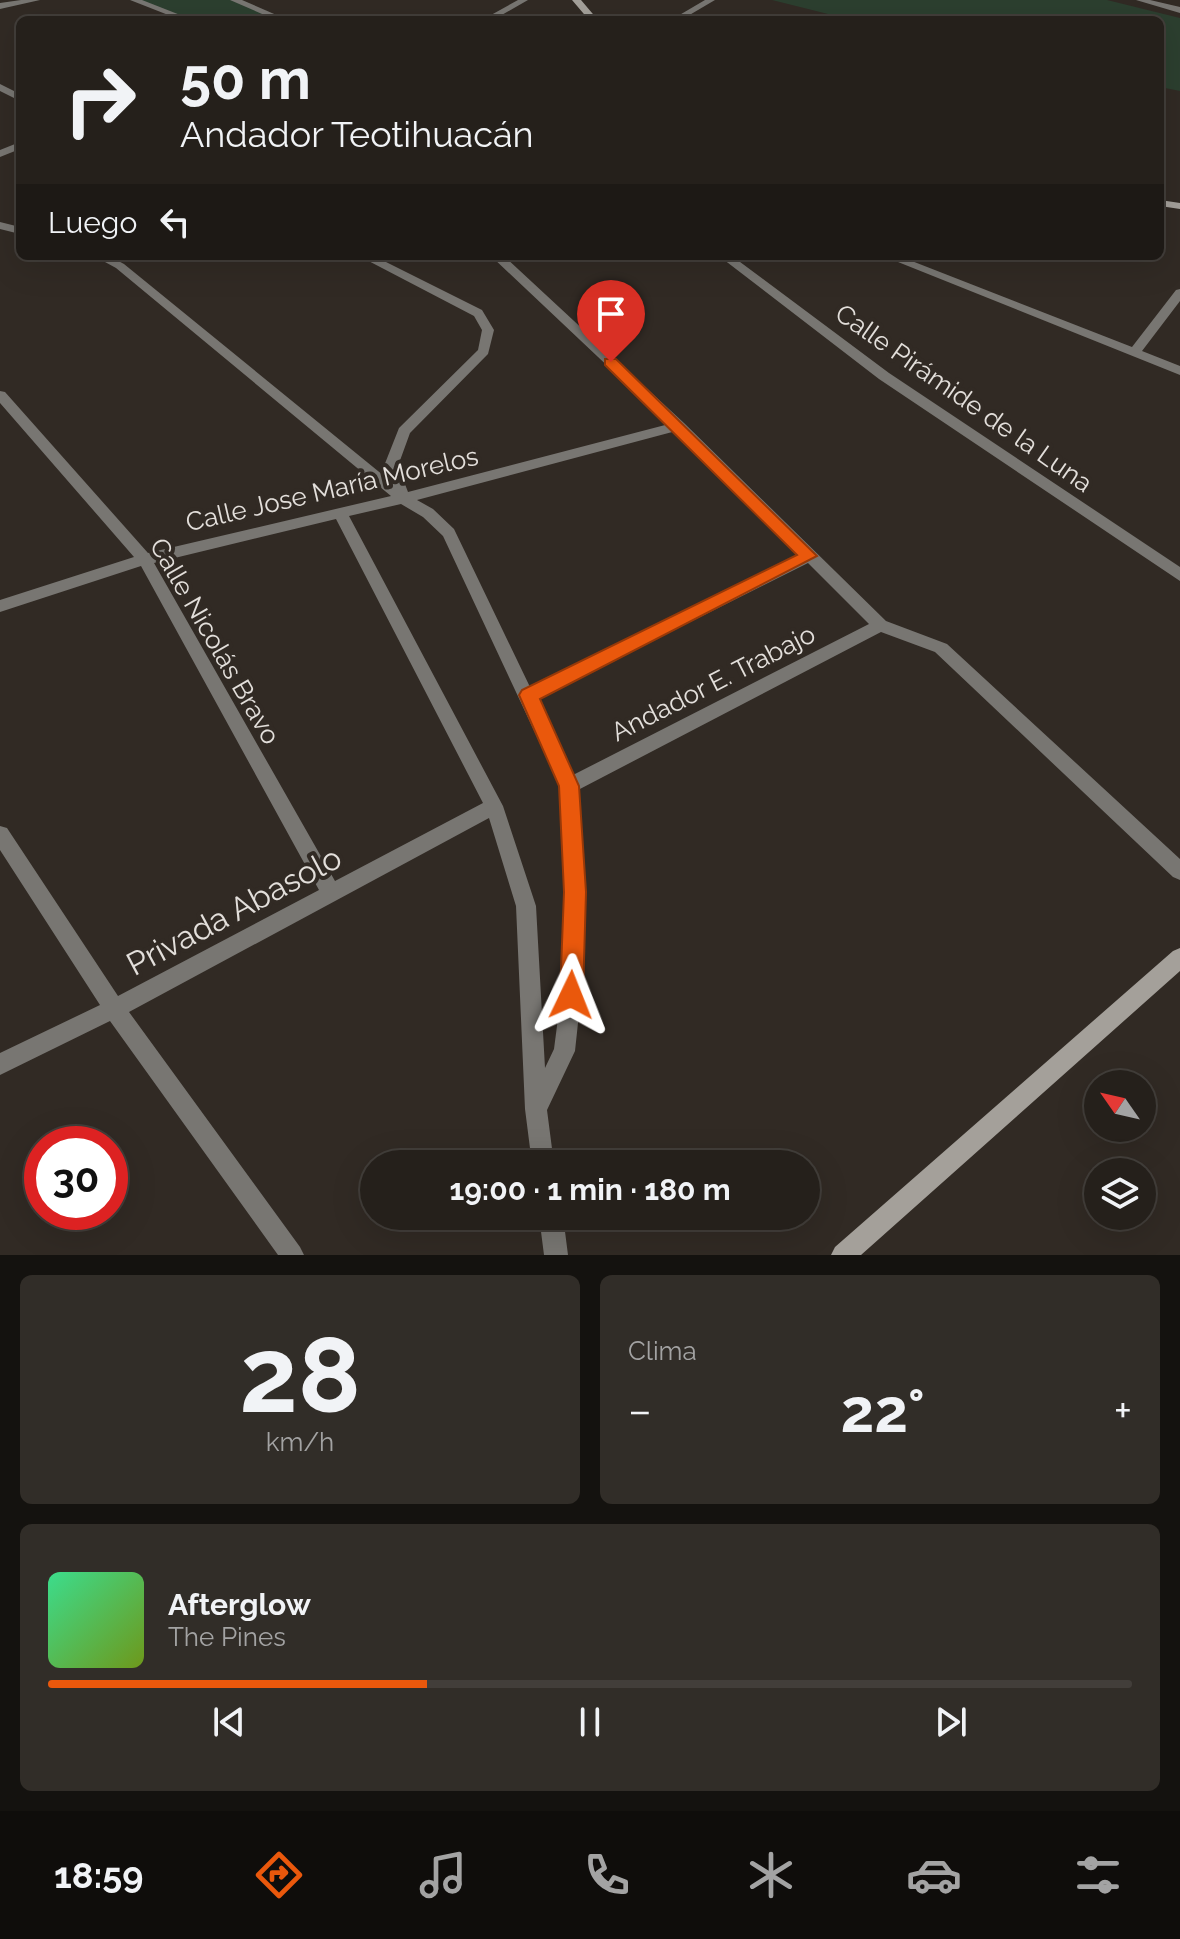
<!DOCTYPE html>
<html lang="es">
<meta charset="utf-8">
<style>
:root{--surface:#25201b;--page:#312d28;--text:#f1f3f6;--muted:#a3a3a3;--line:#423e3a;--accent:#ea580c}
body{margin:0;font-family:Raleway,sans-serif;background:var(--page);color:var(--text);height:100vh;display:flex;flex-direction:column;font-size:30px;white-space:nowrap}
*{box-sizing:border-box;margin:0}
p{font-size:26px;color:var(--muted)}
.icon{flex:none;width:44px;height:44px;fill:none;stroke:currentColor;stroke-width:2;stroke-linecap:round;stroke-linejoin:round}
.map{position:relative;height:1255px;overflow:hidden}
.details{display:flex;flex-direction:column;gap:20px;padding:20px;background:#14120f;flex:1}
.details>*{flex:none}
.hud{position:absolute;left:16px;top:16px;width:1148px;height:244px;border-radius:12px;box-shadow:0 8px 32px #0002,0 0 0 2px var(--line);background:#25201b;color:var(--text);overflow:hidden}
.needle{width:52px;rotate:304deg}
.fabs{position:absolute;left:1084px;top:1070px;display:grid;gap:16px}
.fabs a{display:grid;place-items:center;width:72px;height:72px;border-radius:50%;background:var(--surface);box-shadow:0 8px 32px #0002,0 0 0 2px var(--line);font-size:40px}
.speed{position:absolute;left:24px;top:1126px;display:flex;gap:16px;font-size:40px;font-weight:700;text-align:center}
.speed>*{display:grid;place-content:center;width:104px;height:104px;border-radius:50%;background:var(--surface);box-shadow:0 8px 32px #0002,0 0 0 2px var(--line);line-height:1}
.speed .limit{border:12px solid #d22;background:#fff;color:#111}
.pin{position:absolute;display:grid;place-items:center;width:68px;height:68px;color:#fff;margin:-82px -34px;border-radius:50% 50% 50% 0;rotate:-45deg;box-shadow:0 0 8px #0007}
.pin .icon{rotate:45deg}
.me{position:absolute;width:88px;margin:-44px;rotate:2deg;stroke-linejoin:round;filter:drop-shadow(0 0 6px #0008)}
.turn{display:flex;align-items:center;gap:28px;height:168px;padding:0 32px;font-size:36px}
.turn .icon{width:104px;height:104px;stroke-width:2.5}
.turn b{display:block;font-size:56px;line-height:68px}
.then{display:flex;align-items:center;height:76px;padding:0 32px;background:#0003;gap:16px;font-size:30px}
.big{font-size:60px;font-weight:700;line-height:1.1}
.details .widget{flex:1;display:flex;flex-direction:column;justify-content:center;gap:12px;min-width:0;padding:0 28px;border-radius:12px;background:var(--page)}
.details .dial{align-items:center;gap:0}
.dial b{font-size:104px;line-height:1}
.song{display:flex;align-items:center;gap:24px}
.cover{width:96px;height:96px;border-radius:12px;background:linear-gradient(135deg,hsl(150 70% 55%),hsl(80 70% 35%))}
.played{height:8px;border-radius:4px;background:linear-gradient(90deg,var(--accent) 35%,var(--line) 35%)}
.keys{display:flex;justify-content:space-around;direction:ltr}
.heat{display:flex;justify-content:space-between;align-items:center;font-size:44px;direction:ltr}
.details .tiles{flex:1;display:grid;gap:20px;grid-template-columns:1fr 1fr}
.widget:last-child{grid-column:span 2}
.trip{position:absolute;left:360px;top:1150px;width:460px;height:80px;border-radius:40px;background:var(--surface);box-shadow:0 8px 32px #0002,0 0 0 2px var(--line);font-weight:700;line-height:80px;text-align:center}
.dock{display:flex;height:128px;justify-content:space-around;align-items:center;background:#0f0d0b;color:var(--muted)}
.dock .icon{width:56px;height:56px}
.dock .selected{color:var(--accent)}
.dock b{font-size:36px;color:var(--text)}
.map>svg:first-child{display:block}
.green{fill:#2c3f2f}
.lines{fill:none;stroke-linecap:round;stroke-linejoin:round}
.street{fill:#787672;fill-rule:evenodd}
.secondary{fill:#a4a09a;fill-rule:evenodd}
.route{fill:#ea580c;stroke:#983908;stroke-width:2}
.labels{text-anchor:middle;stroke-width:8;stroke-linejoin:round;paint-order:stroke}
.street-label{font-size:26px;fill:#e3dfdb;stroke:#312a24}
.near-street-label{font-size:32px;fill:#e3dfdb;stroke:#312a24}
</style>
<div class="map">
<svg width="1180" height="1255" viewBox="0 0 1180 1255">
<rect width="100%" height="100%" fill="#312a24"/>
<path class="green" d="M133,0h99l52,20h-97z
M772,0h335l73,18v73l-20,-4v-67h-308z"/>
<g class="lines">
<path class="street" d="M21,0h19l-40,9v-6z
M130,0h12l51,20h-12z
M230,0h12l46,20h-12z
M518,0h10l-35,20h-11z
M705,0h10l-34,20h-10z
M1136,0h14l30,7v6z
M0,84l20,10v7l-20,-10z
M20,142v7l-20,8v-7z
M0,222l20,5v7l-20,-5z
M94,256h15l15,8 265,216 -5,-14 15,-38 79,-78 4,-20 -8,-14 -115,-60h15l108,54 12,20 -6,24 -78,79 -12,33 10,26 261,-68 -178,-168h13l180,167 202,198 61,23 233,215v21l-7,-3 -238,-225 -54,-20 -303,158 7,102 -4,103 -6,56 -28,59 7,54h-22l-7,-55 -9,-203 -27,-88 -360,194 171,235 4,8h-26l-168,-234 -110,54v-22l100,-48 -100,-155v-24l7,2 111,168 201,-106 -178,-324 -141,46v-12l134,-43 -134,-154v-12l5,1 143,161 243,-57 -275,-228zM676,431l123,123 -269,133 -76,-158 -21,-20 -16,-9zM401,504l22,13 20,19 117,250 5,106 -4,103 -7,54 -9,19 -9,-162 -33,-100 -154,-290zM336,519l147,284 -148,78 -181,-318zM808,563l61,61 -296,151 -37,-76z
M719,256h13l157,117 291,194v14l-301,-202z
M883,256h16l233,91 44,-57 4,-1v12l-38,50 38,15v9z
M539,1216h24l5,39h-24z"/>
<path class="secondary" d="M572,0h9l17,20h-9z
M1160,200l20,3v6l-20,-3z
M1180,948v23l-319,284h-30l4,-8 338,-296z"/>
</g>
<path class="route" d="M605,359h11l201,197 -277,143 39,87 7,106 -3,103 -3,8 -9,3 -8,-3 -3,-8 4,-103 -5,-106 -40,-91 3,-5 275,-135 -192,-190z"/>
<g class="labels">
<g class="street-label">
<text transform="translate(964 398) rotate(35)" y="9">Calle Pirámide de la Luna</text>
<text transform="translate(332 489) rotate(-13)" y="9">Calle Jose María Morelos</text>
<text transform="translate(215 641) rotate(60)" y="9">Calle Nicolás Bravo</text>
<text transform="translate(713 683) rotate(-27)" y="9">Andador E. Trabajo</text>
</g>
<g class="near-street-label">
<text transform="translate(234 911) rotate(-28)" y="11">Privada Abasolo</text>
</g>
</g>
</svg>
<div class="fabs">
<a><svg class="needle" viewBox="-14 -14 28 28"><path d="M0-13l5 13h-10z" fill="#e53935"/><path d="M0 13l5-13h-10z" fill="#a3a3a3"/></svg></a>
<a><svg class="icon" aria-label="layers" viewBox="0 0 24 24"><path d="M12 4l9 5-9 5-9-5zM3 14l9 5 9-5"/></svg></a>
</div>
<div class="speed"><div class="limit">30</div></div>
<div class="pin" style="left:611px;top:362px;background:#d93025"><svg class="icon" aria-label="arrive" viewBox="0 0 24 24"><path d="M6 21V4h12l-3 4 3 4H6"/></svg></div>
<svg class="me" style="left:571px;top:995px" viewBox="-20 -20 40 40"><path d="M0-17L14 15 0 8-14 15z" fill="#ea580c" stroke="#fff" stroke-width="4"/></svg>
<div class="trip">19:00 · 1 min · 180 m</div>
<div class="hud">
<div class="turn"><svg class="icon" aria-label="right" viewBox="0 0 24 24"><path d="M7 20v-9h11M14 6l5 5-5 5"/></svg><div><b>50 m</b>Andador Teotihuacán</div></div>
<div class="then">Luego<svg class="icon" aria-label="left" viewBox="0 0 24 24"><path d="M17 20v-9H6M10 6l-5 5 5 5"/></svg></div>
</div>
</div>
<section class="details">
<div class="tiles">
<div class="widget dial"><b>28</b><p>km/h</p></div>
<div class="widget"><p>Clima</p>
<div class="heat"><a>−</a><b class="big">22°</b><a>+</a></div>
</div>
<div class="widget">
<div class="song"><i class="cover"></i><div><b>Afterglow</b><p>The Pines</p></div></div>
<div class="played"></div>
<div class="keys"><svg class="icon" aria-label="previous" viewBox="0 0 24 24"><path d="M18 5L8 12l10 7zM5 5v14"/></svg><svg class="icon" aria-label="pause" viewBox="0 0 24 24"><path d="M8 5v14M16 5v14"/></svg><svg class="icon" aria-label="next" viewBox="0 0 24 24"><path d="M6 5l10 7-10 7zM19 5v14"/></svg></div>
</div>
</div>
</section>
<nav class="dock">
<b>18:59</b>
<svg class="icon selected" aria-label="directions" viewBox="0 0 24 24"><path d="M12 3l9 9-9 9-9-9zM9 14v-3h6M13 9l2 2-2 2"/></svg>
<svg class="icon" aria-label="music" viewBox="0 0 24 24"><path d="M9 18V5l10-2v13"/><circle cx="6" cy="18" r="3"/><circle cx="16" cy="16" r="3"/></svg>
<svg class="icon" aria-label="phone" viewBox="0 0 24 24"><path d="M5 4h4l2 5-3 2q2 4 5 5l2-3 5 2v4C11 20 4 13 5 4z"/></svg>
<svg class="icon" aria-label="climate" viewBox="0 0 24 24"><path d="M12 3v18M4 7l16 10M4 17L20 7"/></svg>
<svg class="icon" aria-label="car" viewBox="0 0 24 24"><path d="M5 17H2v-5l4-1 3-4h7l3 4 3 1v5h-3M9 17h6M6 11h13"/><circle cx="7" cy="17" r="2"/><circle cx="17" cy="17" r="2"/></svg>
<svg class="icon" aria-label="filters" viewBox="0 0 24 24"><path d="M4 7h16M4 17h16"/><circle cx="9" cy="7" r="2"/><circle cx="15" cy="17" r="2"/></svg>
</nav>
